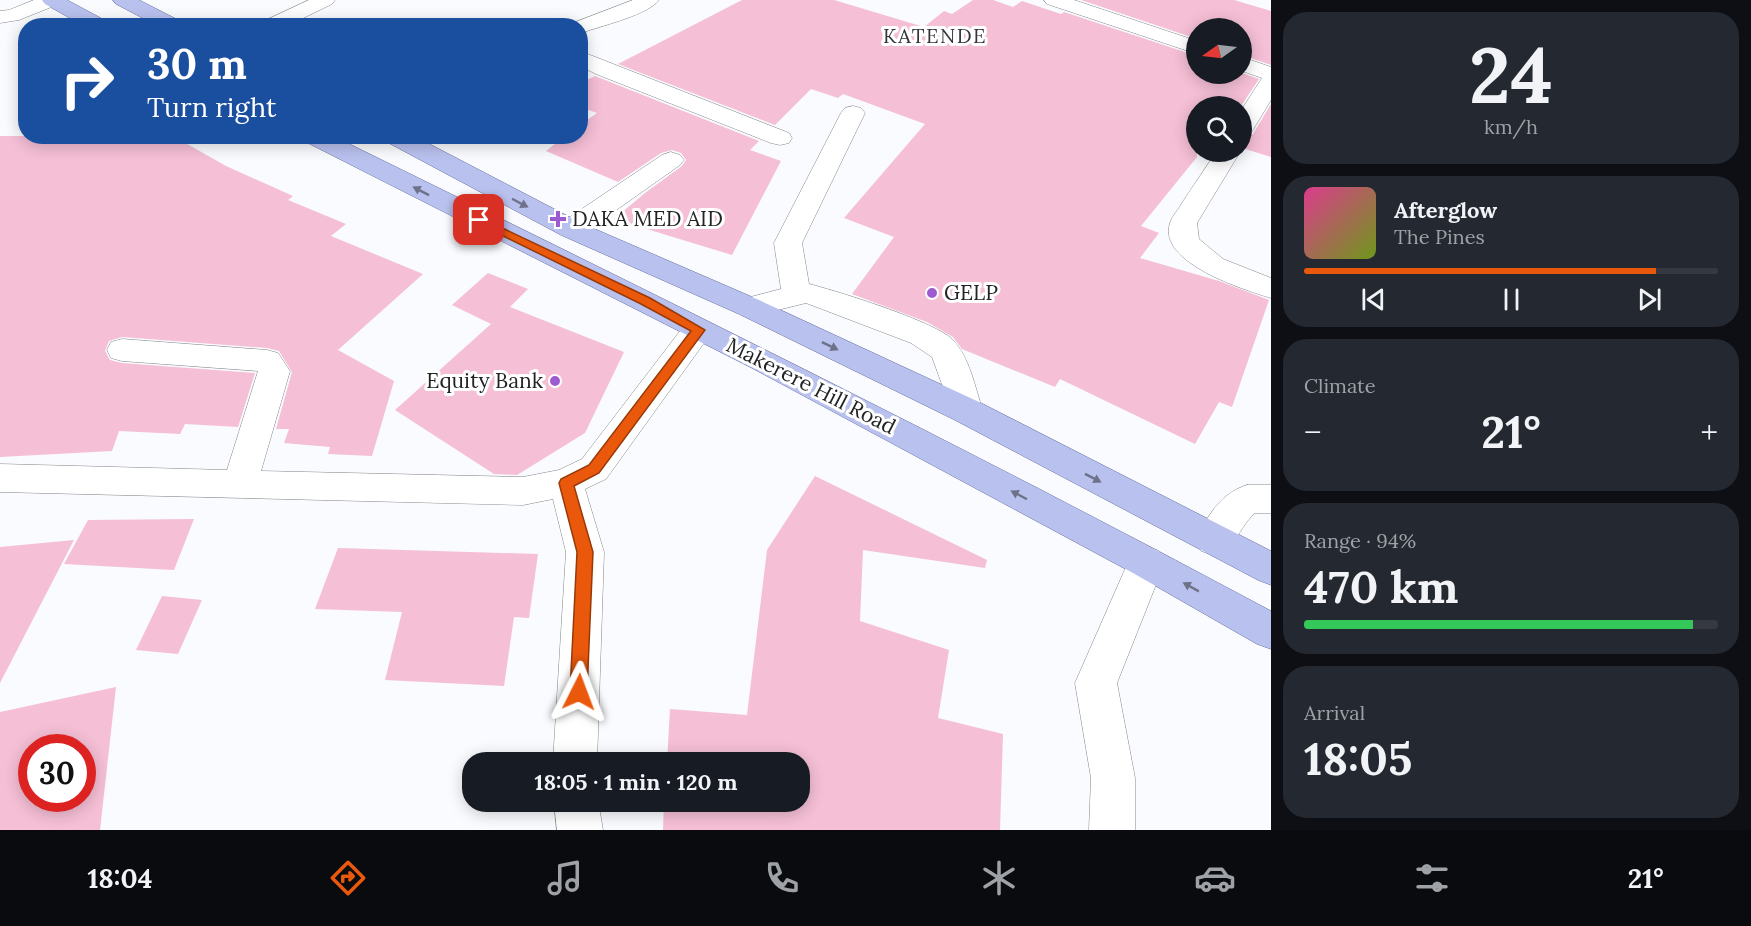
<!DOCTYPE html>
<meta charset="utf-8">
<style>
:root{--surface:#171b24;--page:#242831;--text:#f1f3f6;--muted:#9ea1a6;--line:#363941;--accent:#ea580c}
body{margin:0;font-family:Lora,serif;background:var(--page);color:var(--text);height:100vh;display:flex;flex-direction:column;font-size:22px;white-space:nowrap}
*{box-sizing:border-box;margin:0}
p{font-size:20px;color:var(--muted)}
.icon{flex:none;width:33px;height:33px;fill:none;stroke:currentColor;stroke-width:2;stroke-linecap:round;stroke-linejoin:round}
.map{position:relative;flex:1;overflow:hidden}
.panel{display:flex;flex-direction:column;gap:12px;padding:12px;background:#0d0f14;width:480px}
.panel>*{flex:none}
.banner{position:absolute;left:18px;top:18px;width:570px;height:126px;border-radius:24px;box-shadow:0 3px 15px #0003;background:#1a4fa0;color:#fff;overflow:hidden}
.needle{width:39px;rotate:256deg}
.buttons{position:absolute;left:1186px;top:18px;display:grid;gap:12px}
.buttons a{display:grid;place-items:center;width:66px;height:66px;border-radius:50%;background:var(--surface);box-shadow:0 3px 15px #0003;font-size:30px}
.speed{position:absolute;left:18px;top:734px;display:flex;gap:12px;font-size:30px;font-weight:700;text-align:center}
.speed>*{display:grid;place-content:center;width:78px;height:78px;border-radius:50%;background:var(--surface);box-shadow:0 3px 15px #0003;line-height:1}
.speed .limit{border:9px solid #d22;background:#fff;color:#111}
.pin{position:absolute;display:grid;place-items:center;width:51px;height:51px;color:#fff;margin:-26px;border-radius:12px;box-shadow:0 3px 9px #0006}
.me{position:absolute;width:66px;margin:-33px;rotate:3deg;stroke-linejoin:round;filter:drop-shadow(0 0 4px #0008)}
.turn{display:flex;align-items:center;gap:21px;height:126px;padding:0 30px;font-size:27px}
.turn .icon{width:78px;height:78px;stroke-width:2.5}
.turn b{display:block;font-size:42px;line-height:51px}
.big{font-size:45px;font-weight:700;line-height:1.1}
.panel .widget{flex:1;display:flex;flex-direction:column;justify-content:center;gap:9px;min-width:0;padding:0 21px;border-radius:24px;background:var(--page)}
.panel .dial{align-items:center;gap:0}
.dial b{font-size:78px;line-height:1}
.song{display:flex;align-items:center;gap:18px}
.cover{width:72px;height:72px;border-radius:9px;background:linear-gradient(135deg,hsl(330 70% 55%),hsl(80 70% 35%))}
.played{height:6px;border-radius:3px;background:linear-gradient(90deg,var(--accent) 85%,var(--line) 85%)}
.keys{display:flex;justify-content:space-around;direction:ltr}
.heat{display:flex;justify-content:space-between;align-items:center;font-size:33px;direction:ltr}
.charge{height:9px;border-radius:4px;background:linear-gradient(90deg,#34c759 94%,var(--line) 0)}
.trip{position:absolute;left:462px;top:752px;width:348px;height:60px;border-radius:24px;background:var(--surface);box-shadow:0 3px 15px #0003;font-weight:700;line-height:60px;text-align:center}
.dock{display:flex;height:96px;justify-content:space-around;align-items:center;background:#090b0e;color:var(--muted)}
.dock .icon{width:42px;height:42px}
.dock .selected{color:var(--accent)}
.dock b{font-size:27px;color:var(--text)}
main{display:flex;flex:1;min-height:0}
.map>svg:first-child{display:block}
.building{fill:#f5bfd5;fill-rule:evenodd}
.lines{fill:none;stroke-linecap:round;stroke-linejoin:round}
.minor-casing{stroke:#848689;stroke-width:1}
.major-casing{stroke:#666ea0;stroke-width:1}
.minor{fill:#fff;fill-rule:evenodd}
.major{fill:#b9c1ee;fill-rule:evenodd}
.oneway{fill:#6e7289}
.route{fill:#ea580c;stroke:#983908;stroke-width:1.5}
.poi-dot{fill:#9e5bd1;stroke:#fff;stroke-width:2}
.labels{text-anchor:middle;stroke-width:6;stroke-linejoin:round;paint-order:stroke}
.far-quarter-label{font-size:20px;letter-spacing:1.5px;fill:#333538;stroke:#fff}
.poi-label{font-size:21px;fill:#222324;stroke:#fff;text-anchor:start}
.street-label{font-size:21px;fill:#222324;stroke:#fff}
</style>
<main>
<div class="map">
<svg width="1271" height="830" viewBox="0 0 1271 830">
<rect width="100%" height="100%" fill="#f9fbfe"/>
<path class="building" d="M742,0h92l90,27 20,-16 8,3 21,-14h20l20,7 9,-6 39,13 3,-2 133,44v18l45,-1 17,6 -18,27h-44v51l-56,69 18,7 -19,25 79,23 50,19 -37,107 -13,-5 -24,42 -135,-65 -5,8 -93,-38 -9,-12 -26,-15 -75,-28 42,-57 -50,-19 81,-94 -82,-30 -5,4 -27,-9 -36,36 -157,-61z
M1081,0h153l37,11v54l-29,-10v-27h-45v11z
M595,76l164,65 -9,9 31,11 -49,94 -118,-36 31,-26 37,-27 4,-6 -5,-7 -9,-3 -11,3 -43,29 -72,-31 19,-15h15v-11l17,-12 -17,-6v-24z
M1271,104v53l-29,-9v-11l11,-3z
M0,136h173l53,30 67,30 -5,4 58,24 -15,12 92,38 -85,76 56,31 -22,75 -44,-2 2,-7 -46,-4 5,-14h-13l16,-57 -13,-21 -12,-3 -145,-11 -13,4 -4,10 5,9 12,3 133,10 -17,54 -53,-3 -5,10 -61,-3 -7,20 -112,6z
M488,273l40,16 -18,18 114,45 -39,81 -68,42 -23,-1 -99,-64 96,-86 -39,-19z
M815,476l172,84 -2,8 -122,-18 -3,71 89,29 -11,68 65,16 -3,96h-337l1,-29h136v-39h-133l3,-53 77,6 20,-165z
M194,519l-20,51 -110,-6 24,-44z
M74,540l-74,143v-136z
M338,548l200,6 -9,64 -15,-1 -10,69 -119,-6 17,-68 -87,-3z
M162,596l40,4 -24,54 -42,-4z
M116,687l-16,143h-100v-118zM32,747h50v51h-50z"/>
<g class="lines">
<g class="minor-casing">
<path id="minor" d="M34,0h28l-3,4 -40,16 -19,3v-12l9,-1z
M309,0h26l-3,4 -45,22h-28l3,-4z
M633,0h26c-10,14 -54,25 -72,31l-7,2v-7h-9l2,-3z
M1044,0h30l123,41v13l-150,-50z
M580,51l209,82 3,5 -3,5 -9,2 -9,-2 -175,-69 -16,-8z
M1242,57l29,10v33l-20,33 -9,2v-26l20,-31 -20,-7z
M853,106l8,2 4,5 -63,130 7,41c28,7 124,37 143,55 18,18 23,49 31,72l-4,9 -12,3 -12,-3 -23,-63 -21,-14 -105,-40 -57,14 -10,-3 -5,-7 5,-7 42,-11 -7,-46 67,-130 4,-5z
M671,152l9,3 4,5 -4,5 -99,70 -10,2 -10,-2 -4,-6 4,-6 101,-68z
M1216,152h24l-43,71 2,16 24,20 48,19v20c-26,-8 -114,-35 -101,-75 2,-7 9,-14 12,-20 11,-17 23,-34 34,-51z
M698,319l11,3 4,7 -4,7 -103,143 -21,10 19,63 -7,210h-44l13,-210 -13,-53 -30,6 -523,-13v-28l227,6 31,-99 -136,-10 -11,-3 -4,-8 4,-8 11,-3 145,11 11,3 12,18 -29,100 262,6 36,-7 23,-11 105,-137z
M1247,485h24v28h-16c-21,19 -22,49 -54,38l-5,-11c11,-24 25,-47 51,-55z
M1146,546l13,5 6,11 -48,121 18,95v52h-46l2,-52 -16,-95 58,-132z
M554,801h44l5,29h-46z"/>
</g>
<g class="major-casing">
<path id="major" d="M42,0h25l41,22 3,4h-27l-39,-22z
M113,0h26l43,22 3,4h-27l-42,-22z
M301,136h32c315,155 629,309 938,475v38l-14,-5 -124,-71 -381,-205 -448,-227z
M382,136h32l167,87 178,77 220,102 292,149v34l-13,-5 -303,-160 -216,-106 -178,-79 -176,-94z"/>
</g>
<use href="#minor" class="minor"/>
<use href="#major" class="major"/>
</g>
<defs><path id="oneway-solid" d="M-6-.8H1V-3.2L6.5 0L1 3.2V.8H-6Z" transform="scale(1.5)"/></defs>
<g class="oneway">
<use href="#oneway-solid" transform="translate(421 191) rotate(-153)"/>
<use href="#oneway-solid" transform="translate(520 203) rotate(28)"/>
<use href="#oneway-solid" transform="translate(830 346) rotate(26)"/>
<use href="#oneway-solid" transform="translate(1093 478) rotate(27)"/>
<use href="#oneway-solid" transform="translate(1019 495) rotate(-152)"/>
<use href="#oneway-solid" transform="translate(1191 587) rotate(-151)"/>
</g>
<path class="route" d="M479,217l171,81 55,32 -106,143 -25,13 19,66 -6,140 -2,6 -6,2 -7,-2 -2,-6 7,-140 -18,-69 2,-4 28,-14 102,-134 -50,-27 -166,-82 -1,-2z"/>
<g class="poi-dot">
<path d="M555 210h6v6h6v6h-6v6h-6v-6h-6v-6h6z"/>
<circle cx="932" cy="293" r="6"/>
<circle cx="555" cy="381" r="6"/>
</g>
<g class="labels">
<g class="far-quarter-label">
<text x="935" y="43">KATENDE</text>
</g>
<g class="poi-label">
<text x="572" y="226">DAKA MED AID</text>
<text x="944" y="300">GELP</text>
<text x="543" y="388" text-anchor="end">Equity Bank</text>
</g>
<g class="street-label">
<text transform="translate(811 386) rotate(27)" y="7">Makerere Hill Road</text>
</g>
</g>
</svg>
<div class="buttons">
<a><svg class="needle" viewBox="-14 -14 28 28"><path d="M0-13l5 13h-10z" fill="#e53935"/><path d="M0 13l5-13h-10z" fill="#9ea1a6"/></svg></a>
<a><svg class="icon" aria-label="search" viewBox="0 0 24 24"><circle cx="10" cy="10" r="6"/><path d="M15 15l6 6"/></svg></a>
</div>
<div class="speed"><div class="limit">30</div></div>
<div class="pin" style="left:479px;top:220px;background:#d93025"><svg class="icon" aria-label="arrive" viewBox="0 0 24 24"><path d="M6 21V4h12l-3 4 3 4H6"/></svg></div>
<svg class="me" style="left:579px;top:692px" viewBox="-20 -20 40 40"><path d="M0-17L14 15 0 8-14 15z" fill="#ea580c" stroke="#fff" stroke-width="4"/></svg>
<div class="trip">18:05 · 1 min · 120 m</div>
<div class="banner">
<div class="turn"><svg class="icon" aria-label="right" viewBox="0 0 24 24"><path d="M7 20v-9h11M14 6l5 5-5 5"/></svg><div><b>30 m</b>Turn right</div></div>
</div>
</div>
<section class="panel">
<div class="widget dial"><b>24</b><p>km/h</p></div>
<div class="widget">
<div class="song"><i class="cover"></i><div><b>Afterglow</b><p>The Pines</p></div></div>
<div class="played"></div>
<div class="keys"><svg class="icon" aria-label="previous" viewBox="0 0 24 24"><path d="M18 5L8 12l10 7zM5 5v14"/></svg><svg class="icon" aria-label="pause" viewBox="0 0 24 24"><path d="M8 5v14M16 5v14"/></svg><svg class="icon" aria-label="next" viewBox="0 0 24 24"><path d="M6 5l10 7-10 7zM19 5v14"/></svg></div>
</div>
<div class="widget"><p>Climate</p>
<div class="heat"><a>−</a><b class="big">21°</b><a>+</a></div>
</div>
<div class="widget"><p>Range · 94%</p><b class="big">470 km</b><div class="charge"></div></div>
<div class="widget"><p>Arrival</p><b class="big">18:05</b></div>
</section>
</main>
<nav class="dock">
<b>18:04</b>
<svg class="icon selected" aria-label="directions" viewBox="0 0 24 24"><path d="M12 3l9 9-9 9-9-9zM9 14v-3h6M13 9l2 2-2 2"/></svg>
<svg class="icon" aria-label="music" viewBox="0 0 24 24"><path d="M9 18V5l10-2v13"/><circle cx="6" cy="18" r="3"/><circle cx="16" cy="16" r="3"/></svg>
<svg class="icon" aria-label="phone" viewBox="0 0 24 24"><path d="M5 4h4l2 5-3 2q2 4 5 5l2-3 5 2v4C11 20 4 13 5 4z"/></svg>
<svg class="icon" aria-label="climate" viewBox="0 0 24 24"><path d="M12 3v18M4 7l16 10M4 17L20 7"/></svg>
<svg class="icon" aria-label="car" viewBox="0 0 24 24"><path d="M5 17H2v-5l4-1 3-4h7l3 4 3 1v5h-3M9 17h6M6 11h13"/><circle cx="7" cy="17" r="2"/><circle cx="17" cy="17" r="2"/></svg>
<svg class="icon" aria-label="filters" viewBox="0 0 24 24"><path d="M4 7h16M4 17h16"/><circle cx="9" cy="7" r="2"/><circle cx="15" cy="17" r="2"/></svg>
<b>21°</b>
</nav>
